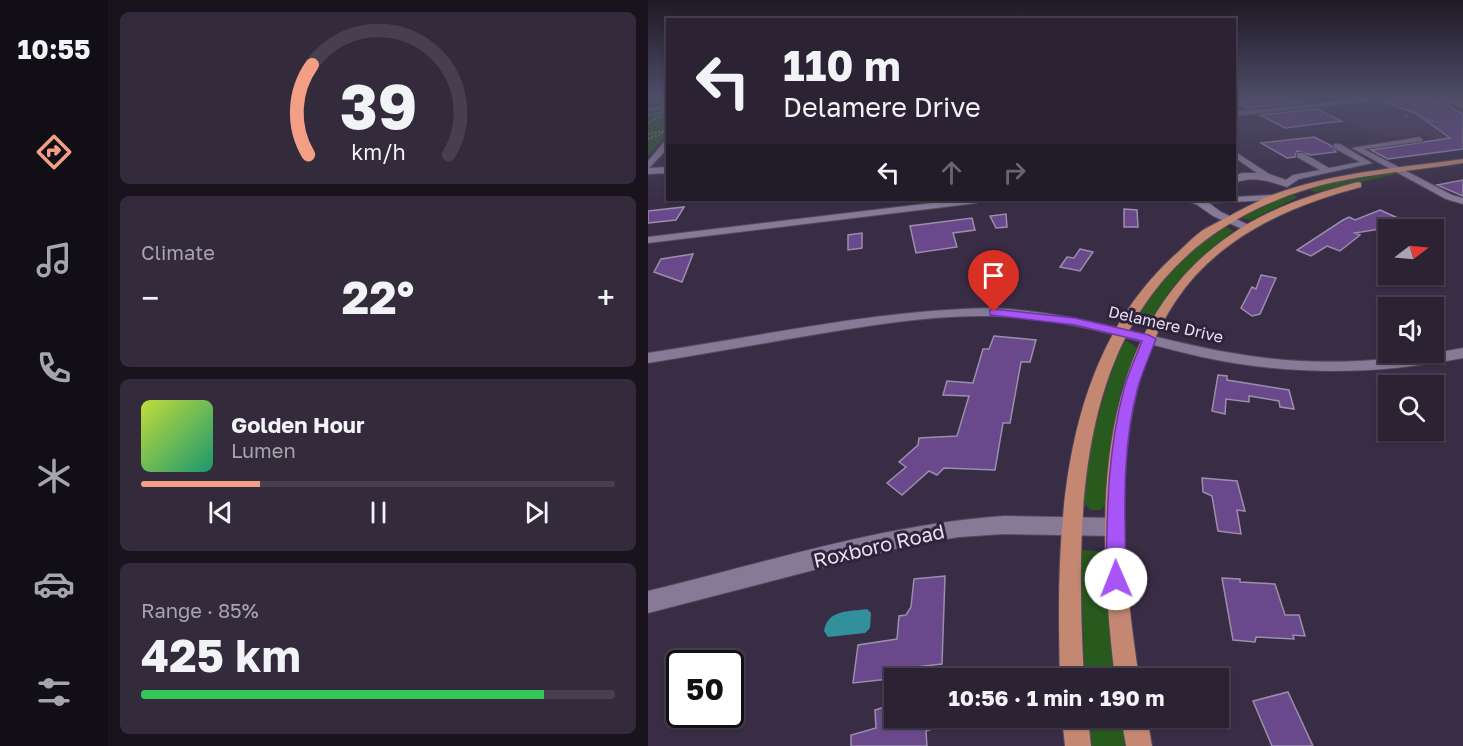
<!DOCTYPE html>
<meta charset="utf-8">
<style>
:root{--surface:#2b2234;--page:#332a3c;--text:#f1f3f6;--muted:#a6a4ac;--line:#473f4f;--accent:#f39f85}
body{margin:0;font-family:"Golos Text",sans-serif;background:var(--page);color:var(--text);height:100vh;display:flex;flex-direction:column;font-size:22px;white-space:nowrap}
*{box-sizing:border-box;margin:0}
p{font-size:20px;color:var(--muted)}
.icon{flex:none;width:33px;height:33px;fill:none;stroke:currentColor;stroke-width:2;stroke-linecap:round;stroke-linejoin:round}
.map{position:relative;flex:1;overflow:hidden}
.panel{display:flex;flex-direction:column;gap:12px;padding:12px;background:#18131d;width:540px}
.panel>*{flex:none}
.hud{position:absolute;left:18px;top:18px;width:570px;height:183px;border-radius:0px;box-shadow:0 2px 4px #0004,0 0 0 2px var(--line);background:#2b2234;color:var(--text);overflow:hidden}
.needle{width:39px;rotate:74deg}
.fabs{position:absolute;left:730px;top:219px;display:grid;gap:12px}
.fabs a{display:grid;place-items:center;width:66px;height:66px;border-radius:0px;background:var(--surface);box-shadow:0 2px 4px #0004,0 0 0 2px var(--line);font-size:30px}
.speed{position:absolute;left:18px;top:650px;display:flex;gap:12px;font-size:30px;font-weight:700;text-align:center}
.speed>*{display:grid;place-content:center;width:78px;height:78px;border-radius:50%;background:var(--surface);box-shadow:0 2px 4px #0004,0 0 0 2px var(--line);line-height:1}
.speed .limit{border:3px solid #111;border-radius:9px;background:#fff;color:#111}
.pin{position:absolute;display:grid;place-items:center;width:51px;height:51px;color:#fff;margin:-62px -26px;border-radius:50% 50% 50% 0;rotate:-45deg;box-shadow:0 0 6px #0007}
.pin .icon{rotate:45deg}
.me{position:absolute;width:66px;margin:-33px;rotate:359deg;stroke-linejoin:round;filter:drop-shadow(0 0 4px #0008)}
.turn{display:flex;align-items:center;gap:21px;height:126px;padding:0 18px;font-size:27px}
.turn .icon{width:78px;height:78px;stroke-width:2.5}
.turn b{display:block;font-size:42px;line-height:51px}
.lanes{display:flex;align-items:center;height:57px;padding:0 18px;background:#0003;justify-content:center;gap:30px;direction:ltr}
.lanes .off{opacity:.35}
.big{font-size:45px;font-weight:700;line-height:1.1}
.panel .widget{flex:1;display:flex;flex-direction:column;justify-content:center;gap:9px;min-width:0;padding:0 21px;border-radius:9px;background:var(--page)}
.panel .dial{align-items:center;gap:0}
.dial svg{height:156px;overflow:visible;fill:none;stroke:var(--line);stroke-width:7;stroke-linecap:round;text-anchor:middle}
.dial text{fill:var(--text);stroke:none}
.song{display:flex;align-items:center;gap:18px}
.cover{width:72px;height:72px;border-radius:9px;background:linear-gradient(135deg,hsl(70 70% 55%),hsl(160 70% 35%))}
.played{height:6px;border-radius:3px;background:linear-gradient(90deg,var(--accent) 25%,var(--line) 25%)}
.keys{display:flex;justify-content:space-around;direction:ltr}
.heat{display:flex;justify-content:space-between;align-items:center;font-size:33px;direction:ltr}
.charge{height:9px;border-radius:4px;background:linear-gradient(90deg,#34c759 85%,var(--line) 0)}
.trip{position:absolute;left:236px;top:668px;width:345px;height:60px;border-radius:0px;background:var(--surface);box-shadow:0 2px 4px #0004,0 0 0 2px var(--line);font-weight:700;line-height:60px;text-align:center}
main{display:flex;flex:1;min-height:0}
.dock{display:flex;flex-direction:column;width:108px;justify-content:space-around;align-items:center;background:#110e15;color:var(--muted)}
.dock .icon{width:42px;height:42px}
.dock .active{color:var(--accent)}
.dock b{font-size:27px;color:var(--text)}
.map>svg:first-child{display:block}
.built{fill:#443655}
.green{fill:#295a1d}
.water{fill:#32909c}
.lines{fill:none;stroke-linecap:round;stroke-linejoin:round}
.stream{stroke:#32909c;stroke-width:2}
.building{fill:#69498b;stroke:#9a8eab;stroke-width:1.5}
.minor-casing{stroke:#534a5f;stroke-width:2}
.major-casing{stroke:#534a5f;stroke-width:2}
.path{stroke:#8a8095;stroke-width:1.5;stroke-dasharray:2 1.5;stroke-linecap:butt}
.minor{fill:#867a97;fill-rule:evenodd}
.major{fill:#c48771;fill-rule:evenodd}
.route{fill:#a855f7;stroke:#6d37a1;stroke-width:1.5}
.labels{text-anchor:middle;stroke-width:6;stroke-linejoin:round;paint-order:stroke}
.street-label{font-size:16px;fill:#e6dfef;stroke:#2f233c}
.near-street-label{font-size:20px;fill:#e6dfef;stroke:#2f233c}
</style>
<main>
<nav class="dock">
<b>10:55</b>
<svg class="icon active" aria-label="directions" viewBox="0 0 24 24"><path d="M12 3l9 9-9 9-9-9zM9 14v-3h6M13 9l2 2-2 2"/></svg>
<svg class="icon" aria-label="music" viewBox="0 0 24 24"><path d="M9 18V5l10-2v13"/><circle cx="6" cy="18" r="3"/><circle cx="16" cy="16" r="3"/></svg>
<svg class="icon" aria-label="phone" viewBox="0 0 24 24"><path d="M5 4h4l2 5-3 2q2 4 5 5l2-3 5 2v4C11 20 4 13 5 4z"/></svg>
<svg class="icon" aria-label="climate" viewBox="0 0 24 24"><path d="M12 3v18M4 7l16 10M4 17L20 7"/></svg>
<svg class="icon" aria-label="car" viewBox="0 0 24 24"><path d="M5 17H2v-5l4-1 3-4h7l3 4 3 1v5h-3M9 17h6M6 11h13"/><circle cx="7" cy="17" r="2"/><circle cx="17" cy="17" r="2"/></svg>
<svg class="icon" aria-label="filters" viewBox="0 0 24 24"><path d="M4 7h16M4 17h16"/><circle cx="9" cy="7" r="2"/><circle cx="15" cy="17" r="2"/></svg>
</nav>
<section class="panel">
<div class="widget dial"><svg viewBox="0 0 100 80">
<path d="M14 69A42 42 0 1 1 86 69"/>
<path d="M14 69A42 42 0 0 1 16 23" stroke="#f39f85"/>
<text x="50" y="56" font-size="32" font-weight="700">39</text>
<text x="50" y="72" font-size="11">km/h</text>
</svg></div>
<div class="widget"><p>Climate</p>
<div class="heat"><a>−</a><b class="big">22°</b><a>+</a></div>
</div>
<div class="widget">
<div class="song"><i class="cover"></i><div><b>Golden Hour</b><p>Lumen</p></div></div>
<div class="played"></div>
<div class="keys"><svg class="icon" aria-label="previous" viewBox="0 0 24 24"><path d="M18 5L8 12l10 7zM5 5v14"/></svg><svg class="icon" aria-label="pause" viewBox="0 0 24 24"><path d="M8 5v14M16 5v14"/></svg><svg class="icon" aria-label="next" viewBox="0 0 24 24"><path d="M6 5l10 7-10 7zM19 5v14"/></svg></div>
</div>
<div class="widget"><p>Range · 85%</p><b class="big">425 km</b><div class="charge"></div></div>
</section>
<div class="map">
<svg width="815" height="746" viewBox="0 0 815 746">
<rect width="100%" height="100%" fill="#392d46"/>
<path class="built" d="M738,98h77v52l-38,-15 -39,3 -69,-31 71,-7z"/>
<path class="green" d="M0,98h19l1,36 -20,22z
M744,173l5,1 -81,18 -7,-2 21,-7z
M643,194l7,3 -47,23 -11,-2z
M579,227l6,4 -58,53 -28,41h-13l-1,-2c23,-39 54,-75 94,-96z
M479,341l10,7 -16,43 -8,42 -7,70 -5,7h-11l-7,-8c6,-60 18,-104 40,-160z
M432,550l25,2 10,126h-30z
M441,717h31l5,29h-33z"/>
<path class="water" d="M219,609l4,4 -1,15 -5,5 -37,4 -4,-6c4,-22 24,-19 43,-22z"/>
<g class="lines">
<path class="stream" d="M0,110l15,-3 1,-4 -12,-5"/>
</g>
<path class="building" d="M627,98h19l8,5 -55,5 -11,-5z
M775,98l26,8 14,8v35l-75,10 -17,-9 79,-12 -35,-25 -30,-11z
M669,109l25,12 -57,7 -25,-13z
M666,137l18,9 4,6 -25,3 -14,-4 -2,6 -8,1 -26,-15z
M815,180v16l-26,-11z
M36,207l-8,13 -28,3v-12z
M476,209l13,1 1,17h-14z
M732,210l31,14 -56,9 5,2 -20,16 -13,-5 -16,10 -14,-6 46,-30 6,-3 6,3z
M358,214l1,13 -11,1 -6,-12z
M324,218l3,12 -22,3 4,14 -41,6 -6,-27z
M214,233v15l-14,2v-15z
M432,249l13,3 -13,19 -20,-4 7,-10 7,1z
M45,254l-11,28 -28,-10 7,-13z
M613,275l15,3 -16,36 -8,2 -11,-8 11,-21 4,2z
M346,336l42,4 -6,22h-9l-11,61h-7l-8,47 -51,-2 -7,7 -8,-4 -27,24 -15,-12 19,-16 -7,-5 19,-17 1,-7 38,-2 12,-40 -26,-1 4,-14 26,2 10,-34h6z
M570,375l9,1v4l62,10 5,19 -14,-2 -1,-6 -30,-5v6l-23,-3 -1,15 -13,-3z
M554,478l35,3 8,30 -8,-1 4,24 -23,-3 -6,-35 -9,-4z
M297,576l-3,88 -35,4v9l-54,6 5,-38 39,-6 2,-23 7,-1 5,-8 3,-28z
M574,578l18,1v3l35,2 10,31h14l6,21 -12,-1 1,4 -38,-2 -1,5 -22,-2z
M640,692l25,54h-41l-19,-45z
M246,704v13h66v3l-34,11 1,15h-76v-11l25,-7 -1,-18z"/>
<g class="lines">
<g class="minor-casing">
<path id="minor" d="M720,98h27l-161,18v-4z
M815,98v4l-16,-1z
M772,137l3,4 -59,8 88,46 11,3v6l-17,-5 -94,-51z
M17,141h3v7l-19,20 19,-1v6l-20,1v-13z
M686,144h6l32,19 -73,16 -12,8c-19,-6 -33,-12 -53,-4v-7l8,-3h15l-23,-16v-6l35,23 17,6 7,-5 27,-5 -23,-13v-4h6l26,15 31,-6 -26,-14z
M623,195l3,1v4l-65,3 12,9 30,14 1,2 -5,3 -34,-15 -17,-12 -13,-4h51v-3z
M309,200h25l-5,3 -329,40v-6z
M343,308c83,3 160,31 241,45 77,14 155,10 231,-5v10c-87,17 -174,18 -261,-1 -62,-14 -122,-35 -186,-40 -72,-5 -145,8 -216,20 -51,9 -101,18 -152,26v-10c114,-17 228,-43 343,-45z
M356,516l110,2 7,3 3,6 -3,6 -7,3 -110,-2 -45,3 -53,9 -258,67v-22c116,-28 237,-67 356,-75z"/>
</g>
<g class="major-casing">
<path id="major" d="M791,98h10l14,6v4z
M815,159v4c-62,10 -128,12 -186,37 -201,82 -203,293 -193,478h-24c-4,-146 -2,-318 116,-424 8,-7 17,-17 27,-24 10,-6 22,-11 32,-17 12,-6 24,-13 37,-18 61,-23 127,-27 191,-36z
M710,182l3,1v4c-61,16 -122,41 -166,89 -92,103 -75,276 -56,402h-24c-18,-151 -27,-344 114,-442 38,-27 83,-42 129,-54z
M414,717h26l3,29h-26z
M473,717h26l5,29h-26z"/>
</g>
<path class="path" d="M0,115l19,-4
M757,116l3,1
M777,120l14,2
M0,123l20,-11
M0,134l16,-3
M0,139l20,-8"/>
<use href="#minor" class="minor"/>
<use href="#major" class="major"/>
</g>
<linearGradient id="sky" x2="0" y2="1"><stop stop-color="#1f1926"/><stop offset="0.48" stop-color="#4e4c68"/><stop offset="1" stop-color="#4e4c68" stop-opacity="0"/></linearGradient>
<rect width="815" height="203" fill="url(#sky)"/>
<path class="route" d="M346,309l81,9 74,17 7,4c-6,16 -13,31 -18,48 -17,62 -13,128 -12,192l-3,7 -7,2 -7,-2 -3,-7c1,-64 1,-127 18,-190 4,-16 12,-32 18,-48l-67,-16 -85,-10v-5z"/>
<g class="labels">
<g class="street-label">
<text transform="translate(518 324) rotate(13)" y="6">Delamere Drive</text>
</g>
<g class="near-street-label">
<text transform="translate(231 546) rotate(-13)" y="7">Roxboro Road</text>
</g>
</g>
</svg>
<div class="fabs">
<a><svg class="needle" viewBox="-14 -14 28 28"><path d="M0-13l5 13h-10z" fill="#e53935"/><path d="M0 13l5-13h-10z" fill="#a6a4ac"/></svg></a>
<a><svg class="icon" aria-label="sound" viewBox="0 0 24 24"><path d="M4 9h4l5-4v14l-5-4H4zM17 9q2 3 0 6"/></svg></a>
<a><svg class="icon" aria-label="search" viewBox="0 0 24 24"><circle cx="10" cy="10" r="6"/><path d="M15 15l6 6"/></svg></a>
</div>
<div class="speed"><div class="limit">50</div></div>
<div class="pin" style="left:346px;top:312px;background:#d93025"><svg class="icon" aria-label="arrive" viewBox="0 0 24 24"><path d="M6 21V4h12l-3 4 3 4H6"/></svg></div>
<svg class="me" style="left:468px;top:579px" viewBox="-20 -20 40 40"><circle r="19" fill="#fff"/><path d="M0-13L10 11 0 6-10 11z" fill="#a855f7"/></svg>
<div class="trip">10:56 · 1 min · 190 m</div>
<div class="hud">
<div class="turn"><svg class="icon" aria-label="left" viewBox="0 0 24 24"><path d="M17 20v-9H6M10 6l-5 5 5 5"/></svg><div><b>110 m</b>Delamere Drive</div></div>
<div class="lanes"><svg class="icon" aria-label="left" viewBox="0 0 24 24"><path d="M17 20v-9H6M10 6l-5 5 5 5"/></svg><svg class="icon off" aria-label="ahead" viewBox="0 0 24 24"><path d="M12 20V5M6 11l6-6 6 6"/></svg><svg class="icon off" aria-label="right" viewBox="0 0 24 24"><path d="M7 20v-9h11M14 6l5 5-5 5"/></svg></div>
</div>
</div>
</main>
